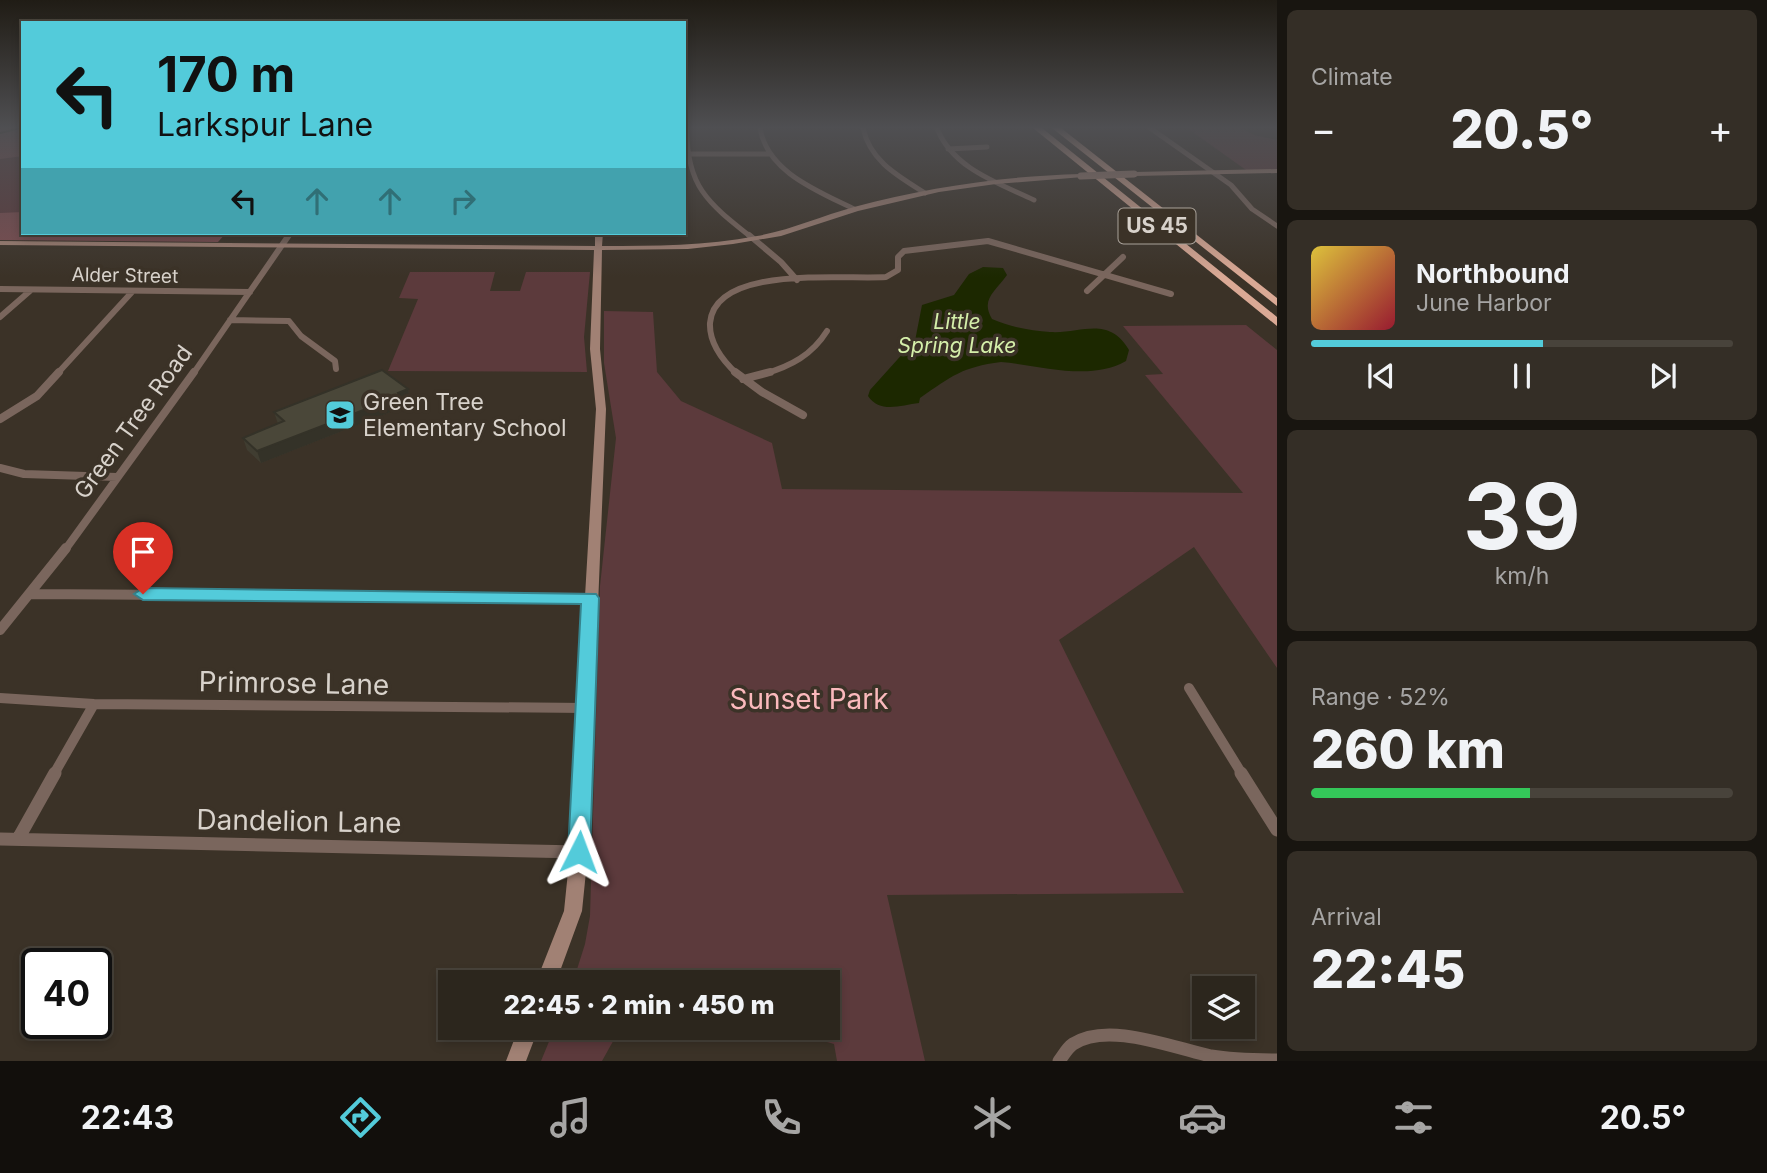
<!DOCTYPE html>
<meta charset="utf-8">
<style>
:root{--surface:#2c261d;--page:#342e26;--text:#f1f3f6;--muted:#a6a5a4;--line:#48433b;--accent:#53cbda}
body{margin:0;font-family:Inter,sans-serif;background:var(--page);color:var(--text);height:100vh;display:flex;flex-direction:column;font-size:26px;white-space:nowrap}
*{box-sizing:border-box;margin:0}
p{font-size:23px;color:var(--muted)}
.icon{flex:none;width:38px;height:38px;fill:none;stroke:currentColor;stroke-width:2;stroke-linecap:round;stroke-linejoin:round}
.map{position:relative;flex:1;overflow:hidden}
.drawer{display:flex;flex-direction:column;gap:10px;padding:10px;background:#181510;width:490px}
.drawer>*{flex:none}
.guide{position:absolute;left:21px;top:21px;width:665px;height:214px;border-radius:0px;box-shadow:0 4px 10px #0003,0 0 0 2px var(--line);background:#53cbda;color:#111;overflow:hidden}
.controls{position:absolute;left:1192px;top:976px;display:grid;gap:14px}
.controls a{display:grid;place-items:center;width:63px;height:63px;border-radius:0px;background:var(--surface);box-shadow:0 4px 10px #0003,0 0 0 2px var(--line);font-size:35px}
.speed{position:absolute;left:21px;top:948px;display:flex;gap:14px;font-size:35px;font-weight:700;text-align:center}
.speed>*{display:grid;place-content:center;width:91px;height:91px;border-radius:50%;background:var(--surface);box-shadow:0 4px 10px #0003,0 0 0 2px var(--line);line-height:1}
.speed .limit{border:4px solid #111;border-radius:10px;background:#fff;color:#111}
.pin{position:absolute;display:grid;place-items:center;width:60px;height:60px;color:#fff;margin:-72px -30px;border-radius:50% 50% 50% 0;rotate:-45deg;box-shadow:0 0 7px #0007}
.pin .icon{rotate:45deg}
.me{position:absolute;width:77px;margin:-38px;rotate:3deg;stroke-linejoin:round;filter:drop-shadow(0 0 5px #0008)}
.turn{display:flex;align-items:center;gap:24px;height:147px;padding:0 21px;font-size:32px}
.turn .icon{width:91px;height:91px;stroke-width:2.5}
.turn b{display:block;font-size:49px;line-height:60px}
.lanes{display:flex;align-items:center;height:66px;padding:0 21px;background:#0003;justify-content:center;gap:35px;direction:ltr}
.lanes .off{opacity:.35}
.big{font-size:52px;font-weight:800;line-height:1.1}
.drawer .widget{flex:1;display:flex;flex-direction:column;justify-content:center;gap:10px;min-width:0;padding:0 24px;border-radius:10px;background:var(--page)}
.drawer .dial{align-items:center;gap:0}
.dial b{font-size:91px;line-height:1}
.song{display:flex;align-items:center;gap:21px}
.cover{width:84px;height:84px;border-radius:10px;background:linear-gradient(135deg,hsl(50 70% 55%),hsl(350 70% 35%))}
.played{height:7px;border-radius:4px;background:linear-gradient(90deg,var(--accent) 55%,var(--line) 55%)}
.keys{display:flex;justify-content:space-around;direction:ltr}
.heat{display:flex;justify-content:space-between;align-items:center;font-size:38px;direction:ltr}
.charge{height:10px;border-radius:5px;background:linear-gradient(90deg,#34c759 52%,var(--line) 0)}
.trip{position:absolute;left:438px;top:970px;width:402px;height:70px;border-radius:0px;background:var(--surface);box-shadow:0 4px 10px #0003,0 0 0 2px var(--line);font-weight:800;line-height:70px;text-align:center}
.dock{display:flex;height:112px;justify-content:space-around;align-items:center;background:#120f0c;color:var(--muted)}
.dock .icon{width:49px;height:49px}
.dock .current{color:var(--accent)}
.dock b{font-size:32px;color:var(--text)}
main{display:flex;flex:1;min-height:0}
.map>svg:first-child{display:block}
.green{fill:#5c3a3c}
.forest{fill:#7c4d50}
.water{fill:#1c2800}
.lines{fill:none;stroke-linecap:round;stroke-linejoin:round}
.stream{stroke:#1c2800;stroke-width:2}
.street-far4{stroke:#7a665d;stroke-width:5}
.street-far3{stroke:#7a665d;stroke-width:6}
.street-far2{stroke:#7a665d;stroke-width:8}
.street-far1{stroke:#7a665d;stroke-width:10}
.street{stroke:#7a665d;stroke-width:13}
.secondary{fill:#a18174;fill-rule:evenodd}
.highway{fill:#daa995;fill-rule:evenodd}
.secondary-bridge{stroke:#a18174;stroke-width:7}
.wall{fill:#403d31}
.shaded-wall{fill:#343228}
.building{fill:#4a4739;stroke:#343228;stroke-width:2}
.route{fill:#53cbda;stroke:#36848e;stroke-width:2}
.labels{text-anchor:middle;stroke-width:7;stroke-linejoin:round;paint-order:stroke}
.far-street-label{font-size:19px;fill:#d8d2cb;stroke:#3b3227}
.shield{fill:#3b3227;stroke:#a9a29a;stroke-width:2}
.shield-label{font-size:21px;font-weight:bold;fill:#d8d2cb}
.far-water-label{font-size:21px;font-style:italic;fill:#d5efaa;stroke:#3b3227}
.poi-label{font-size:23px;fill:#d8d2cb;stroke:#3b3227;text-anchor:start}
.street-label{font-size:23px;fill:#d8d2cb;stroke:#3b3227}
.near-street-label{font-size:28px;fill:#d8d2cb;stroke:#3b3227}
.near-park-label{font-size:28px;fill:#fab9bc;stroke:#3b3227}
</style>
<main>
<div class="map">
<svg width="1277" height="1061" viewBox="0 0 1277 1061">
<rect width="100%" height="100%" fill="#3b3227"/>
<path class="green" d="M0,128h23v105h203l-226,7z
M1187,128h54l13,7 23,5v30h-31z
M410,272h85l-5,19h30l6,-19h64l-6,65 3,35 -199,-1 30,-72 -19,-1z
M604,311l49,1 4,60 24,29 91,42 10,46 461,4 -98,-118 18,-1 -40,-48 123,-1 31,25v318l-83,-121 -135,93 125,253 -297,2 38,166h-88l-3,-17 -60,-17h54v-45h-255l12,-38 5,-28 10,-330 16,-148 -12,-75z
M555,1027h66l-19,34h-61z"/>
<path class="forest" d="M0,128h23v28l-23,3z
M23,212v21h203l-8,9 -218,-2v-27z"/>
<path class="water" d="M983,267l20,1 4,7c-11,16 -27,24 -15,44 18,8 39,12 58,13 32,2 58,-17 79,18l-3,11c-37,21 -85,4 -125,1 -39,5 -49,14 -81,36l-1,5c-18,2 -39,11 -51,-7l2,-6 36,-40 8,-4 8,-41 32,-10 15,-21z"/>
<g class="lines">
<path class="stream" d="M0,133l20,-5"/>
<path class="street-far4" d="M687,128c-1,58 21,75 64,109
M760,128c7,44 58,63 94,81
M863,128c7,33 35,48 62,65
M937,128c15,40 61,55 97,72
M1150,128l81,57 21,24 25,17
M948,149l39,-2
M684,154h86
M288,237l2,-4"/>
<path class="street-far3" d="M749,235l32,27 16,18
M0,289l250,3
M1087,291l36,-34
M0,317l31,-27
M230,320l59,1 12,15 34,25 1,8
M57,374l75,-82
M193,374l96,-139
M737,374c-14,-13 -28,-31 -27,-51 5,-59 134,-43 176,-46l12,-7v-13l6,-6 84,-10 183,53
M764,374c27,-8 48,-19 63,-43"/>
<path class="street-far2" d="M735,372l27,20 41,23
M743,379l27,-7
M0,419l37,-23 22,-24
M0,468l24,6 93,3
M65,550l129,-178"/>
<path class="street-far1" d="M31,594l559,4
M0,630l66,-82
M1189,688l53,86
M0,698l94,6 493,4
M54,774l40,-70"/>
<path class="street" d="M1241,773l36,57
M0,839l579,13
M18,839l37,-66
M1059,1061c4,-5 8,-13 14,-17 35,-23 100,4 138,12 22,4 44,4 66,4"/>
<path class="secondary" d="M1277,169v4l-143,3 -3,-2 3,-2z
M1081,174l2,1v2l-87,7 -57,8 -81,19 -77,25 -48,8 -45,5 -86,1 -2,99 6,60 -18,443 -6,59 -26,71h-20l28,-71 6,-59 26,-443 -6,-60 4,-99 -594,-5v-4l595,5v-13h8l-1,13c52,0 104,0 155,-10 34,-6 64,-20 97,-29 75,-20 150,-31 227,-33z
M519,1027h20l-13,34h-20z"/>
<path class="highway" d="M1033,128h9l235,189v9z
M1052,128h9l216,170v8z"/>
<path class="secondary-bridge" d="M1081,176l53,-2"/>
</g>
<path class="wall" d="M408,389l2,12 -8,3 1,3 -142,56 -14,-13 -4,-12 35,-14 -4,-12z"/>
<path class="shaded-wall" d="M408,389l2,12 -8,3 1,3 -142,56 -4,-12z"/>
<path class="building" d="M382,370l26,19 -10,4 2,3 -143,55 -14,-13 41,-17 -10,-9z"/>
<linearGradient id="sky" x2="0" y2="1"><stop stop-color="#201c15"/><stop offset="0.46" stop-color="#4f4f52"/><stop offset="1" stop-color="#4f4f52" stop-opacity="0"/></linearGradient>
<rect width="1277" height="277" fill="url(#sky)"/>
<path class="route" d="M143,588l453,6 3,4 -9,254 -3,7 -8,3 -8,-3 -3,-7 13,-248 -438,-4 -9,-6z"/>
<defs>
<g id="school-square" transform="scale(1.575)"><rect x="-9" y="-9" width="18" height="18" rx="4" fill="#53cbda" stroke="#3b3227"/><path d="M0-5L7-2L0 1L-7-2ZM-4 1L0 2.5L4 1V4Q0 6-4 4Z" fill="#111"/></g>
</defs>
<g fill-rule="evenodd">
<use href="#school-square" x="340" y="415"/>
</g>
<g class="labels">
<g class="far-street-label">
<text transform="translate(125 275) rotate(1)" y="7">Alder Street</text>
</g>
<rect class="shield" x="1118.5" y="208.5" width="77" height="35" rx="5"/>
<g class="shield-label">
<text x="1157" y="233">US 45</text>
</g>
<g class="far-water-label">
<text x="957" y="329">Little<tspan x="957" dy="24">Spring Lake</tspan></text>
</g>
<g class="poi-label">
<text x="363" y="410">Green Tree<tspan x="363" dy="26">Elementary School</tspan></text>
</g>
<g class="street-label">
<text transform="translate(133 422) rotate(-54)" y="8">Green Tree Road</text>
</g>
<g class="near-street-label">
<text transform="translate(294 683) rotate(1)" y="10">Primrose Lane</text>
<text transform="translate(299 821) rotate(1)" y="10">Dandelion Lane</text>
</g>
<g class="near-park-label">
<text x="809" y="709">Sunset Park</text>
</g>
</g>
</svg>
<div class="controls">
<a><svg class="icon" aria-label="layers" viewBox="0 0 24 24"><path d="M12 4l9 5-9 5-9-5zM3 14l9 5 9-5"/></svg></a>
</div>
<div class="speed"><div class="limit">40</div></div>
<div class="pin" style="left:143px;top:594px;background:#d93025"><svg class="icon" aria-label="arrive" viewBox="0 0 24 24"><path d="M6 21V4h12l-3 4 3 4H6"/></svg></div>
<svg class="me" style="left:579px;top:852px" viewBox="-20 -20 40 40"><path d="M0-17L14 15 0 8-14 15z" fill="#53cbda" stroke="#fff" stroke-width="4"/></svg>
<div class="trip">22:45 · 2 min · 450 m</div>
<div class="guide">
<div class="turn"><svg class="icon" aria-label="left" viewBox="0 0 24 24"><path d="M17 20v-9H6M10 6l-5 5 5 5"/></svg><div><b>170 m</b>Larkspur Lane</div></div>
<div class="lanes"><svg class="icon" aria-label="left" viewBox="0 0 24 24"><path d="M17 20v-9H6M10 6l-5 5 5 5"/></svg><svg class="icon off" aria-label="ahead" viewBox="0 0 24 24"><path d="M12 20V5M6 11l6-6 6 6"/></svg><svg class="icon off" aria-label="ahead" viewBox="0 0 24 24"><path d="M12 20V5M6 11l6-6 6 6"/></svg><svg class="icon off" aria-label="right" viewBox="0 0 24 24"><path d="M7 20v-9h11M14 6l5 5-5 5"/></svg></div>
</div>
</div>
<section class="drawer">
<div class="widget"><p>Climate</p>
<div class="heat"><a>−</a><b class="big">20.5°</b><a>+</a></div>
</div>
<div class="widget">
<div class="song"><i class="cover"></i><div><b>Northbound</b><p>June Harbor</p></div></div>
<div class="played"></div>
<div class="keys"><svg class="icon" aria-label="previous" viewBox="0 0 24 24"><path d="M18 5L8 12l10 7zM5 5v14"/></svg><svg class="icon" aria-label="pause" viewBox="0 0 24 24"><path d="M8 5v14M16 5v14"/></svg><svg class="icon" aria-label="next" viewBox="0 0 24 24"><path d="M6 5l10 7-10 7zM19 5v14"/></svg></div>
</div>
<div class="widget dial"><b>39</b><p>km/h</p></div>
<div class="widget"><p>Range · 52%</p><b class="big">260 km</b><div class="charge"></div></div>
<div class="widget"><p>Arrival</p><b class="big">22:45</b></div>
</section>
</main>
<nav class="dock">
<b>22:43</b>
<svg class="icon current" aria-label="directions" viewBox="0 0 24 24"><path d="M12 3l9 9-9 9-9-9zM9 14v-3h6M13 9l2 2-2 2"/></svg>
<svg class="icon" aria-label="music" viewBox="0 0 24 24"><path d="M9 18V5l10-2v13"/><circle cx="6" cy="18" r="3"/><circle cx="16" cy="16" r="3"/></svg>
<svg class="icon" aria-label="phone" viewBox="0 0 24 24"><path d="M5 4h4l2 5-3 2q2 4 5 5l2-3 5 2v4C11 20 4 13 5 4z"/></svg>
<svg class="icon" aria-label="climate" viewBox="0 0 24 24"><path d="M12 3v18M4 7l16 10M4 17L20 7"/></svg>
<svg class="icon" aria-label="car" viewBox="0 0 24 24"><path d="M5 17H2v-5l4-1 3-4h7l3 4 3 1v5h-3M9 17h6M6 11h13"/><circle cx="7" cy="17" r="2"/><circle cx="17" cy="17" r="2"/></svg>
<svg class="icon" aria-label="filters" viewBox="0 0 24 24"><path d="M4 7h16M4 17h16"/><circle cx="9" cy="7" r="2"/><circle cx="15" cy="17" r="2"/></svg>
<b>20.5°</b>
</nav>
